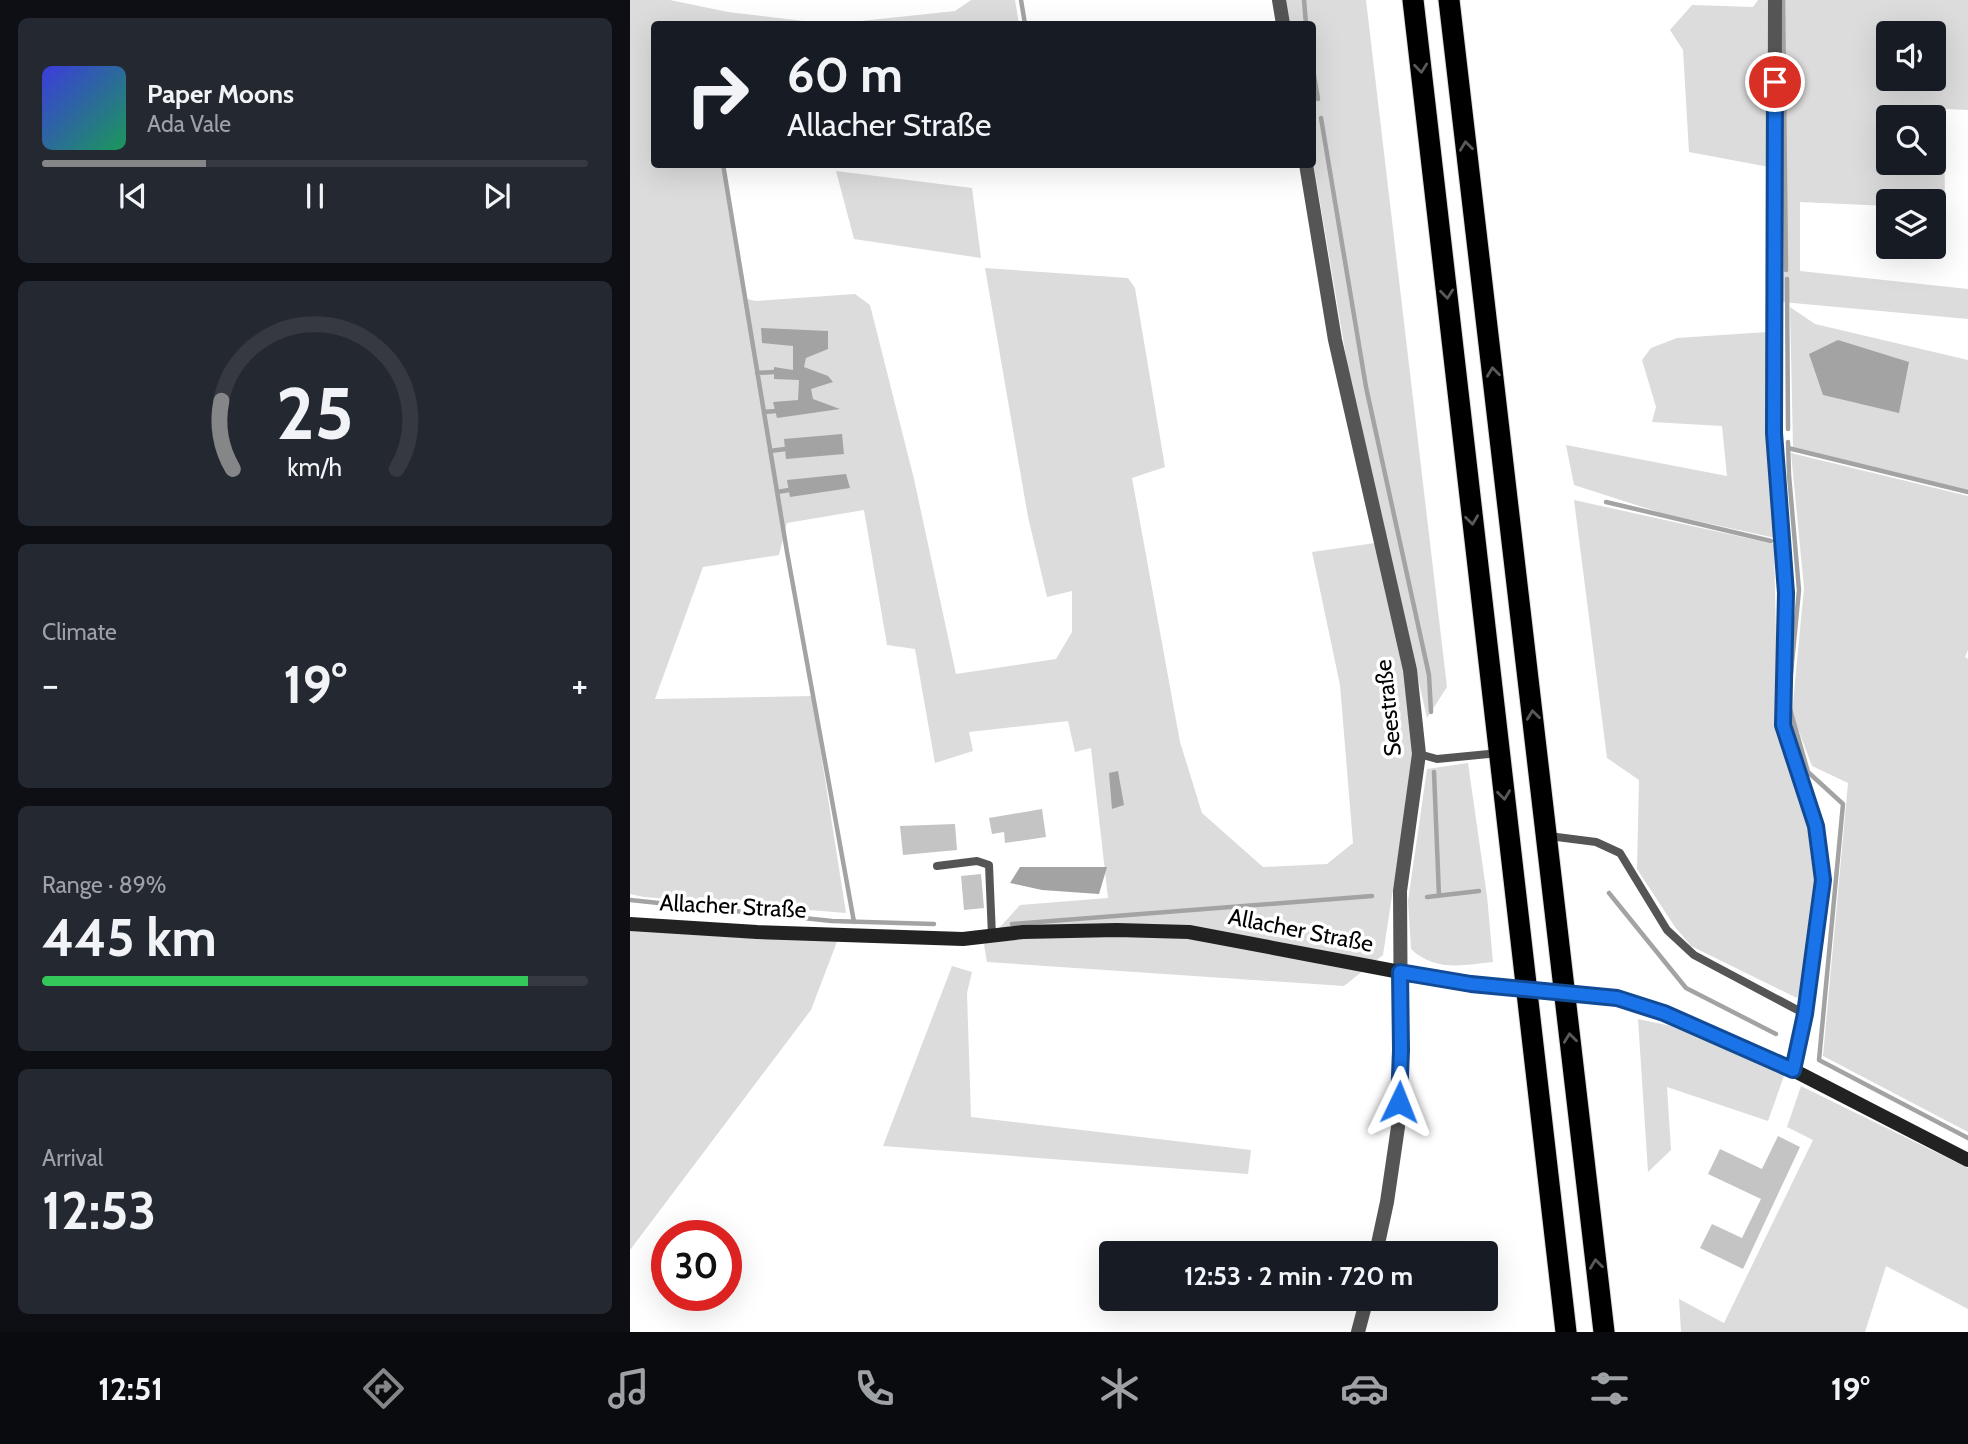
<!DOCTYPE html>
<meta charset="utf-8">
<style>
:root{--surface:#171b24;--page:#242831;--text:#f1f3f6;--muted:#9ea1a6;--line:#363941;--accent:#858687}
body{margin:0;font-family:Cabin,sans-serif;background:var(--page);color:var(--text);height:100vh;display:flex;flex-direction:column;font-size:26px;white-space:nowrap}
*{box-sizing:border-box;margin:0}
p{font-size:23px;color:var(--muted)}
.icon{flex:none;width:38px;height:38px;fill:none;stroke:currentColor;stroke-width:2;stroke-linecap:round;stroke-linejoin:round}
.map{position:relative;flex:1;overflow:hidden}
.panel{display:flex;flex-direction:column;gap:18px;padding:18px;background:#0d0f14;width:630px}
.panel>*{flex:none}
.guide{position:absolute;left:21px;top:21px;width:665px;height:147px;border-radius:7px;box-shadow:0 7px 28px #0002;background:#171b24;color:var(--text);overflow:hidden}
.fabs{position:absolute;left:1246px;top:21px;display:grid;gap:14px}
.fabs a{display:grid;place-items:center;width:70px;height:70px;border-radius:7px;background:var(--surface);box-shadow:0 7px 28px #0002;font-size:35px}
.speed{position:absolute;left:21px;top:1220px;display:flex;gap:14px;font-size:35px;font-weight:700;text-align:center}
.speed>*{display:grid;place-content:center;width:91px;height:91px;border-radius:50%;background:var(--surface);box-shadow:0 7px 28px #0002;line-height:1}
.speed .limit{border:10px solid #d22;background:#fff;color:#111}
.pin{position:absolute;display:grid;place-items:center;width:60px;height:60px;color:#fff;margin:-30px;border:4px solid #fff;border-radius:50%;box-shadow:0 2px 7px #0007}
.me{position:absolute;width:77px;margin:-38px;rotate:2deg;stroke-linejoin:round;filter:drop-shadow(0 0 5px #0008)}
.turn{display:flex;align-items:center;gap:24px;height:147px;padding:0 21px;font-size:32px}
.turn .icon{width:91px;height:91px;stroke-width:2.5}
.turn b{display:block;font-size:49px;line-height:60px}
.big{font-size:52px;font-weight:700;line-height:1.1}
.panel .tile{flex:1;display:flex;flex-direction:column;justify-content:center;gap:10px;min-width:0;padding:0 24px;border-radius:10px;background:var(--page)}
.panel .dial{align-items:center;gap:0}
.dial svg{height:182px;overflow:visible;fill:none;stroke:var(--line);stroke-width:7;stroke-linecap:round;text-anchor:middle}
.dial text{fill:var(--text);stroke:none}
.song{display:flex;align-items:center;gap:21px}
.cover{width:84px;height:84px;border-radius:10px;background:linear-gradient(135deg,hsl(240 70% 55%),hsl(150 70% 35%))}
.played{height:7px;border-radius:4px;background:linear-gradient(90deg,var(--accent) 30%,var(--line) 30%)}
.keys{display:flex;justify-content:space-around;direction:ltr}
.heat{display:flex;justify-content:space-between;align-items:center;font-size:38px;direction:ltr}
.charge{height:10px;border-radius:5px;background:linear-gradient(90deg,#34c759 89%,var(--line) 0)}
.trip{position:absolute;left:469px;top:1241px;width:399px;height:70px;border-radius:7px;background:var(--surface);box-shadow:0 7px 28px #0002;font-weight:700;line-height:70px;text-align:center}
.menu{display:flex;height:112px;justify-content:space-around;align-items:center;background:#090b0e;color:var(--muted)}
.menu .icon{width:49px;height:49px}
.menu .active{color:var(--accent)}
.menu b{font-size:32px;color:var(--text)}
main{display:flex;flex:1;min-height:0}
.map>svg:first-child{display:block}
.green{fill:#dcdcdc;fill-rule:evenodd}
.water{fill:#a3a3a3}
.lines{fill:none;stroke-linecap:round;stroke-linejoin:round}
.stream{stroke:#a3a3a3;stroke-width:4.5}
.building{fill:#c4c4c4}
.highway-casing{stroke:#dbdbdb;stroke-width:23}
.lane{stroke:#555;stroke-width:8}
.street{stroke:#555;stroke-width:14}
.secondary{stroke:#222;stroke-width:14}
.highway{stroke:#000;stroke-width:21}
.secondary-bridge{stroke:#222;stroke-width:14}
.oneway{stroke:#595959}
.route-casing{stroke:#114b97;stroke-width:18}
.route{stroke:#1a73e8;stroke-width:12}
.labels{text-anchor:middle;stroke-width:7;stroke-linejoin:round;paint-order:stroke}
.street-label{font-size:23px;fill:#000;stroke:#fff}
</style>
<main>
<section class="panel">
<div class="tile">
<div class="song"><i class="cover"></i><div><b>Paper Moons</b><p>Ada Vale</p></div></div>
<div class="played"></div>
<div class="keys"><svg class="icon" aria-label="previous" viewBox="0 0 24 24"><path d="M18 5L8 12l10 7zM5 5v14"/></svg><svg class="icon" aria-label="pause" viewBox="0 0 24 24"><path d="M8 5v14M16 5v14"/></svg><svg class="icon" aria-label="next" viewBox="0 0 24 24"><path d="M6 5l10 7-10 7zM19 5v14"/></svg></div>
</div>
<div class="tile dial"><svg viewBox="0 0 100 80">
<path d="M14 69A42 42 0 1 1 86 69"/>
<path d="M14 69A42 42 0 0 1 9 39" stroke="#858687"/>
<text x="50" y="56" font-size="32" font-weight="700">25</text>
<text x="50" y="72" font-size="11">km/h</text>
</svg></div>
<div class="tile"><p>Climate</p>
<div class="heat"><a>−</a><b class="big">19°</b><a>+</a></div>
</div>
<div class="tile"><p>Range · 89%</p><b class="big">445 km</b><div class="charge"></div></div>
<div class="tile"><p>Arrival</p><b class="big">12:53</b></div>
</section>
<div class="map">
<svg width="1338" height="1332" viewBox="0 0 1338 1332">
<rect width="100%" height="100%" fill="#fff"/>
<path class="green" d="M0,0h40l58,12 100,12h-174v140l68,1 21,133 13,3 99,-7 15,11 44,174 42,195 100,-15 16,-27v-41l-25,6 -19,-80 -43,-249 143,10 7,10 30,179 -33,11 48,264 22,71 61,54 64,-3 26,-21 -13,-158 -28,-133 63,-9 30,128 9,81 -31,203 -39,31 -357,-24 -3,-17 36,-40 88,-7 -17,-150 -16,4 -7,-31 -99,11 4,19 -38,12 -20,-114 -28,-4 -23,-135 -77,13 -8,32 -76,12 -48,132 157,-3 34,217 -202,-16 -14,-3z
M341,0h44l4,24h-186l122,-13z
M655,0h81l81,687 -20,31 -77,-338 -37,-219 -1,-137h-23z
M1128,0h210v110l-24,-1 1,99h-11v-7h-46v5l-88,-4v69l168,18v30l-186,-17 -13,-135 -80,-15 -6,-102 -13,-20 22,-25 61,2zM1258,33h46v46h-46zM1258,117h46v46h-46z
M206,171l136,17 9,70 -127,-19z
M1160,307l25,17 153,36v130l-175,-42z
M1137,332l8,206 -114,-25 -87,-28 -8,-40 161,31 -5,-50 -70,-4 4,-15 -14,-47 9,-12 26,-10z
M1161,453l177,43v154l-3,7 3,2v473l-145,-76 25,-273 -36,-17 -20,-53 12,-125z
M944,500l200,44 4,184 34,99 4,49 -10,102 -9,20 -106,-52 -16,-19 -38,-58 2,-89 -32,-22z
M838,763l19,133 6,66c-30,3 -58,10 -82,-13l-3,-48 19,-132z
M0,929l208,10 -27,71 -181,240z
M322,966l20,6 -5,21 4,124 280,33 -3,24 -365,-28z
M1008,1019l33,7 114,47 -17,48 -101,-34 4,63 -23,22z
M1171,1086l167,82v141l-82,-43 -21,66h-184l-2,-33 45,24 89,-183 -26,-13z"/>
<path class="water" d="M131,328l67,3v18l-22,9 -2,9 24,9 5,6 -22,7 2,10 27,10 -63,9 -4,-16 25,-2 1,-20 -25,-1v-12l19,3v-24l-31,-3z
M1208,340l71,22 -10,51 -76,-18 -14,-41z
M212,434l2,20 -58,5 -2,-20z
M216,474l4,14 -60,9 -3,-17z
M488,771l6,34 -12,4 -3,-36z
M390,867h87l-8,27 -57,-4 -32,-7z"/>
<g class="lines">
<path class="stream" d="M391,0l4,24
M674,0l2,24
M1153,0l3,270
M682,64l6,35
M691,118l45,269 63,288 2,37
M93,164l64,388 67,370
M1157,279l1,150
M127,373l17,-1
M134,412l12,-1
M1158,442l1,33 10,115 -8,83
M1158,448l180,44
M140,451l15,-2
M147,492l12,-2
M976,502l165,39
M1160,709l18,63 35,32 -24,256 149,78
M804,772l5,124
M979,893l77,95 90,46
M797,897l52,-6
M0,900l202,21 102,3
M382,924l360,-28"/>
</g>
<path class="building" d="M412,809l4,28 -41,6 -1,-11 -12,2 -3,-16z
M325,824l2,26 -54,5 -3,-29z
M351,874l3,34 -20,2 -3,-34z
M1148,1136l22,11 -57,122 -43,-21 12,-24 30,14 19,-39 -53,-25 12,-25 42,20z"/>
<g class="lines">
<g class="highway-casing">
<path id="highway" d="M783,0l153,1332
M819,0l155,1332"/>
</g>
<path class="lane" d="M789,754l18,5 62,-6
M919,836l47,6 24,11 47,77 27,25 111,59
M307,866l40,-5 12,4 3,71"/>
<path class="street" d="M649,0l4,24
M1145,0l-1,434 12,159 -3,132 33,101 7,54 -18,134 -12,56
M676,164l29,176 75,330 9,84 -19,137 1,159 -3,77 -11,75 -11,51
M728,1332l9,-34"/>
<path class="secondary" d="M0,924l127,8 206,7 60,-7 94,-2 72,2 211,40 71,12
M987,998l47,15 129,57 175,90"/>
<use href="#highway" class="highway"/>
<path class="secondary-bridge" d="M841,984l146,14"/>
</g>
<defs><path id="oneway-chevron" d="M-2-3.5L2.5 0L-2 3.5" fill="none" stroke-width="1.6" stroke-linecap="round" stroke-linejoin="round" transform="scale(1.75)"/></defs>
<g class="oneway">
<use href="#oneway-chevron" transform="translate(791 68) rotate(84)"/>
<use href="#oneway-chevron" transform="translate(836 146) rotate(-97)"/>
<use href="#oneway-chevron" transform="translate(817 294) rotate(84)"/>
<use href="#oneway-chevron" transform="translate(863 372) rotate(-97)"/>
<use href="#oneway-chevron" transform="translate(842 520) rotate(83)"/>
<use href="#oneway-chevron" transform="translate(903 715) rotate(-97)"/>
<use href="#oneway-chevron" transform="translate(874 795) rotate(83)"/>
<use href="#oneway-chevron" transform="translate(940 1038) rotate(-97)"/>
<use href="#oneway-chevron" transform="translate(966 1264) rotate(-97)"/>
</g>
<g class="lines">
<g class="route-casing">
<path id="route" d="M769,1102l2,-52 -1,-78 71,12 146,14 47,15 129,57 12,-56 18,-134 -7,-54 -33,-101 3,-132 -12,-160 1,-351"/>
</g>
<use href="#route" class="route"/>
</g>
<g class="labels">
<g class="street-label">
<text transform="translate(758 708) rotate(-96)" y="8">Seestraße</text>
<text transform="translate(103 906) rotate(3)" y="8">Allacher Straße</text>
<text transform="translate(671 930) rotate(11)" y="8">Allacher Straße</text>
</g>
</g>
</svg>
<div class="fabs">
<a><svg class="icon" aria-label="sound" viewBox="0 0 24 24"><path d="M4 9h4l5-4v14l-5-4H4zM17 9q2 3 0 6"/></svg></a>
<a><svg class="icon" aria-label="search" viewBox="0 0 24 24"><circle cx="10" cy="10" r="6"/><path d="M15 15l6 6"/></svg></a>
<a><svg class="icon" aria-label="layers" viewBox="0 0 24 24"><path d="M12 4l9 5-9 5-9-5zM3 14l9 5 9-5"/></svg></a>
</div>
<div class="speed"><div class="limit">30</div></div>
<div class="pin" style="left:1145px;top:82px;background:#d93025"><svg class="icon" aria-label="arrive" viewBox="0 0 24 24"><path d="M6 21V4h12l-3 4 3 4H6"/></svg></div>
<svg class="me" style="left:769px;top:1102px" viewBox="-20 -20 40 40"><path d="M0-17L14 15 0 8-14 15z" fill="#1a73e8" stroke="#fff" stroke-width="4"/></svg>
<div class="trip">12:53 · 2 min · 720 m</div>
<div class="guide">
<div class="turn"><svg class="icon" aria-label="right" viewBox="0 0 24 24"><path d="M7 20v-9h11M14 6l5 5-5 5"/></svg><div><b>60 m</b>Allacher Straße</div></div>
</div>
</div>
</main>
<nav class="menu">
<b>12:51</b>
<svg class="icon active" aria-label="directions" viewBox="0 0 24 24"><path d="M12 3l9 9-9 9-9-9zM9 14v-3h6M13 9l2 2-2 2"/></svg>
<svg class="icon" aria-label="music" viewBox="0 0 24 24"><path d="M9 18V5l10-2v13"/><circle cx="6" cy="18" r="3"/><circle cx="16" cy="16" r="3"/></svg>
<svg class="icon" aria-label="phone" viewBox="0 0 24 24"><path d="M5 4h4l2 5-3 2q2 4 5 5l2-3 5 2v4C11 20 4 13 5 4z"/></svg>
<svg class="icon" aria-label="climate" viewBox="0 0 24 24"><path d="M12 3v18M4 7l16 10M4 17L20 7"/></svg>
<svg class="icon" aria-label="car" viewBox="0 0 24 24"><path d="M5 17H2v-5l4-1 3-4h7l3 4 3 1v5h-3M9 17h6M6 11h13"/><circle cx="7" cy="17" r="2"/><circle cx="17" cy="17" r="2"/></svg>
<svg class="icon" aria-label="filters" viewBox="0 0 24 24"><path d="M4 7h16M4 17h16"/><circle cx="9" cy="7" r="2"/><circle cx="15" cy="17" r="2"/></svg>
<b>19°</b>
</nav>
